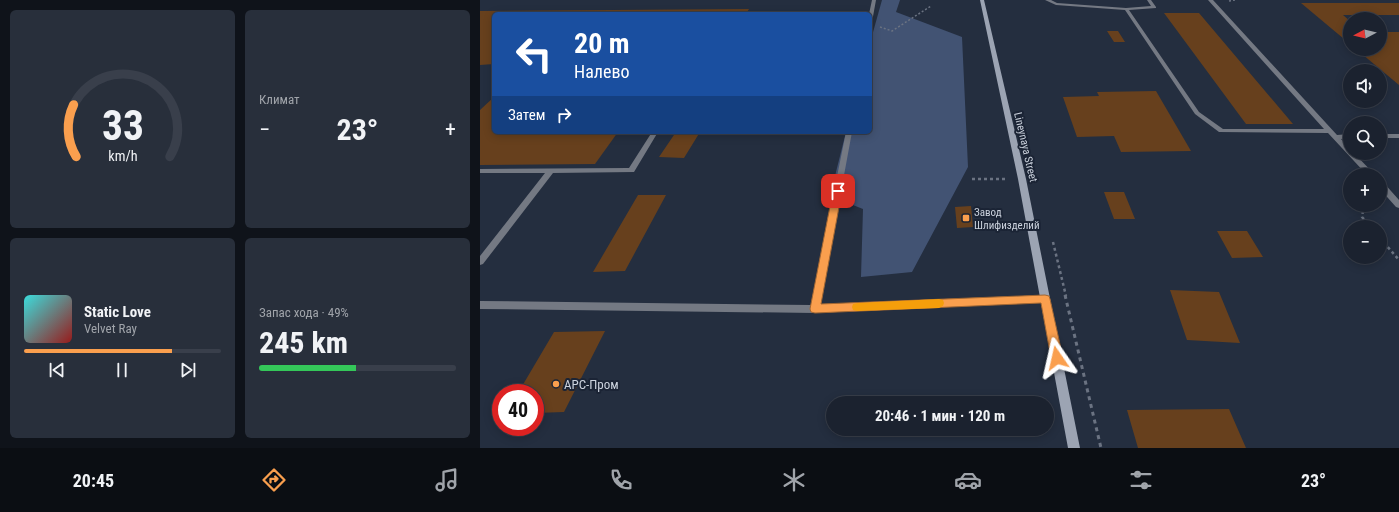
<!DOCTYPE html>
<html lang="ru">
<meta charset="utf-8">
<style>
:root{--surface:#1b222f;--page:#282f3b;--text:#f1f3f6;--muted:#a0a4aa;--line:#393f4b;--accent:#fa9f4e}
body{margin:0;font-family:"Roboto Condensed",sans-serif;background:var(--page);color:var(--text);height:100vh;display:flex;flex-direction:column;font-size:15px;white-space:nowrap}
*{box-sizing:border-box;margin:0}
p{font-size:13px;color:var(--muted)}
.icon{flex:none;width:22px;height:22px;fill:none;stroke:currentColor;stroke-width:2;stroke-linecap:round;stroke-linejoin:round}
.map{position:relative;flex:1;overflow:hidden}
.side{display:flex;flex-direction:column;gap:10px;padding:10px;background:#0f131a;width:480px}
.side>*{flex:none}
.hud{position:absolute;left:12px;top:12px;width:380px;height:122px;border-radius:6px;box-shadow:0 2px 10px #0003,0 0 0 1px var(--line);background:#1a4fa0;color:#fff;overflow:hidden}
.needle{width:26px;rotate:263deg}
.tools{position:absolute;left:863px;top:12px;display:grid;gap:8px}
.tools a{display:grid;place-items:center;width:44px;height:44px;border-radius:50%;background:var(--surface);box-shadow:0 2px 10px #0003,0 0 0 1px var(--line);font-size:20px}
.speed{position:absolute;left:12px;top:384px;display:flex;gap:8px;font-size:20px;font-weight:700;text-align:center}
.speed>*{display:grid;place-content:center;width:52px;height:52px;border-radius:50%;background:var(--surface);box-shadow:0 2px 10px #0003,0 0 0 1px var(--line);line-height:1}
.speed .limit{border:6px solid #d22;background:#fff;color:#111}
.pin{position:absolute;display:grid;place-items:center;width:34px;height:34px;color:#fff;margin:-17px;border-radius:8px;box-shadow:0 2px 6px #0006}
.me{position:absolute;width:44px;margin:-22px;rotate:349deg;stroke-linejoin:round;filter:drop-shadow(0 0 3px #0008)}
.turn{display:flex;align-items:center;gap:14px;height:84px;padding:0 16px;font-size:18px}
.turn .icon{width:52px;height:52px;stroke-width:2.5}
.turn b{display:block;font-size:28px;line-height:34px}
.then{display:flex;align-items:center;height:38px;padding:0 16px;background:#0003;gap:8px;font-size:15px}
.big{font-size:30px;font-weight:700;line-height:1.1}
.side .card{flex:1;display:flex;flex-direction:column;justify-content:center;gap:6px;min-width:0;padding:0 14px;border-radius:6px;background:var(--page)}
.side .dial{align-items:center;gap:0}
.dial svg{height:104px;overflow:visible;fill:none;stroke:var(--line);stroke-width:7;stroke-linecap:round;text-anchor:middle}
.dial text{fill:var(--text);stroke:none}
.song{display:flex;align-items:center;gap:12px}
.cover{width:48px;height:48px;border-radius:6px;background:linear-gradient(135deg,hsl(180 70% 55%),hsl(0 70% 35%))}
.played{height:4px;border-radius:2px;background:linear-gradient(90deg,var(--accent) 75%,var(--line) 75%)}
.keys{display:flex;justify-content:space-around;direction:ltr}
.heat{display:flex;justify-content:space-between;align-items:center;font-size:22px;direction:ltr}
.charge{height:6px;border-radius:3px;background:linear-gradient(90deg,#34c759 49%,var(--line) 0)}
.side .tiles{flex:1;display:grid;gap:10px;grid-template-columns:repeat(2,1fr)}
.trip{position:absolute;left:346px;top:396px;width:228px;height:40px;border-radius:20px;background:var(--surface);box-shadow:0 2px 10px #0003,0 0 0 1px var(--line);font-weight:700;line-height:40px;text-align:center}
.menu{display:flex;height:64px;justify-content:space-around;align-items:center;background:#0b0e13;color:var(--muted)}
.menu .icon{width:28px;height:28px}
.menu .selected{color:var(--accent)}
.menu b{font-size:18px;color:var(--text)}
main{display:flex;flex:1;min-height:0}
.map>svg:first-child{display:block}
.green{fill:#425373}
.building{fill:#67401d}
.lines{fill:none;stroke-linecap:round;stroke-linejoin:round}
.path-far2{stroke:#6b7382;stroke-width:1.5;stroke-dasharray:2 2;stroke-linecap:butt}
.path-far1{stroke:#6b7382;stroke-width:2.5;stroke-dasharray:3 3;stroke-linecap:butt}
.path{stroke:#6b7382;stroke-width:3;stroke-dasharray:4 4;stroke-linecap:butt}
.lane{fill:#747983;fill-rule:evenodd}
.secondary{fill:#9ca4b3;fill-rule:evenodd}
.route{fill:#fa9f4e;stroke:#a26733}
.slow{fill:#f59e0b}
.poi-dot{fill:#fa9f4e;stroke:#1b2435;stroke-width:1.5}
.labels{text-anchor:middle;stroke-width:4;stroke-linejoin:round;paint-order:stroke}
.street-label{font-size:11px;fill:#cbd2dd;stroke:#1b2435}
.poi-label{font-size:11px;fill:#cbd2dd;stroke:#1b2435;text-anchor:start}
.near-poi-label{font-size:13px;fill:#cbd2dd;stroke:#1b2435;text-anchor:start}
</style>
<main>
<section class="side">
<div class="tiles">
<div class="card dial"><svg viewBox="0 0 100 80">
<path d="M14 69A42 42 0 1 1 86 69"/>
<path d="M14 69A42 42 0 0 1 12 29" stroke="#fa9f4e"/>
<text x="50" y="56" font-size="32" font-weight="700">33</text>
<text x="50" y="72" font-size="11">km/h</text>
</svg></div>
<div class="card"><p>Климат</p>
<div class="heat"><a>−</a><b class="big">23°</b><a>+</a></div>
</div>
<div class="card">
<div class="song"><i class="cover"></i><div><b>Static Love</b><p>Velvet Ray</p></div></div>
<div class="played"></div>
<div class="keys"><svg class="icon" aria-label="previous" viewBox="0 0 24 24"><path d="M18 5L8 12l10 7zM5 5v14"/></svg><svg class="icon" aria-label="pause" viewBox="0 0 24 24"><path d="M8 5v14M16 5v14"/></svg><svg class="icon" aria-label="next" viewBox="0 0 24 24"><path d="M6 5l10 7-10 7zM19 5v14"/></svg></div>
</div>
<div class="card"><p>Запас хода · 49%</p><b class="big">245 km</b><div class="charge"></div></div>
</div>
</section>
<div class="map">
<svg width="919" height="448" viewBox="0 0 919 448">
<rect width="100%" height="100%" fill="#242e3f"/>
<path class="green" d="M402,0h18l-4,12 66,25 6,130 -56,105 -51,5 2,-68 -33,-13 16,-64h24v-89z"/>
<path class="building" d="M821,3h98v12h-56l7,6v23z
M269,9l-3,5h-252v50l-14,1v-54z
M684,13h35l94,111h-47z
M627,31h11l7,11h-11z
M900,32h19v53l-43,-36h24z
M676,91l35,60 -70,1 -7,-16 -37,1 -14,-40 36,-1 -2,-4z
M14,97v35h124l-23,32 -115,1v-55z
M196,132h24l-16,26 -25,-1z
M624,192h20l11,27h-21z
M158,195h28l-41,76 -32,1z
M491,206l2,21 -16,1 -2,-21z
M737,231h30l16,26 -31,1z
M690,290l49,2 21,51 -53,-3z
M125,331l-41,81 -29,1v-20h-17l36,-61z
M749,409l17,39h-108l-11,-38z"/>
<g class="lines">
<path class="path-far2" d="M749,1l6,-1
M400,27l12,4 39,-25"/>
<path class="path-far1" d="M492,179h35
M884,205l-2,12 9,10
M900,238l19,22
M573,242l13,54"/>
<path class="path" d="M585,295l36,153"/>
<path class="lane" d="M392,0h4l-4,22 -2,1 -1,-9z
M565,0h6l6,3 69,5 25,-2 -4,-6h4l5,7v1l-27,2 70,102 24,17h101l-116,-129h5l124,135 13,-1v4l-9,1 9,10v4h4l21,22h-8l-39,-42 -109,-1 -24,-18 -70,-104 -69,-5z
M172,132h6l-24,40 -81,1 -70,91 -3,1v-9l65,-83h-65v-4l149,-1z
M366,132h6l-32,173 225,-10 3,1 2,3 -2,3 -233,11 -335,-4v-8l331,4z
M900,134h19v4h-19z
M900,182h3l16,18v8l-3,-1 -16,-18z"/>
<path class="secondary" d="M500,0h4l42,179 54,269h-12l-50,-269z"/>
</g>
<path class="route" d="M358,188l4,3 -21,113 224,-9 4,1 1,3 13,59 -2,4 -4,2 -4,-2 -2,-4 -10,-55 -226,10 -4,-1 -1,-3 23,-118z"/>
<path class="slow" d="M459,299l4,1 1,3 -1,3 -4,2 -82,3 -4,-1 -1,-3 1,-3 4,-1z"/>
<g class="poi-dot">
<rect x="482" y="214" width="8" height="8" rx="2"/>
<circle cx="76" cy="384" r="4"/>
</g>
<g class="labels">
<g class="street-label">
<text transform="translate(546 147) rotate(77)" y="4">Lineynaya Street</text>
</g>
<g class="poi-label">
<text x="494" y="216">Завод<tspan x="494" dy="13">Шлифизделий</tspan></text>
</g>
<g class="near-poi-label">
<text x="84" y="389">АРС-Пром</text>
</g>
</g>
</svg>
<div class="tools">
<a><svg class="needle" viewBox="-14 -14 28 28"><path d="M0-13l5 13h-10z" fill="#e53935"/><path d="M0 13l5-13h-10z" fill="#a0a4aa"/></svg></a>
<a><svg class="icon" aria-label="sound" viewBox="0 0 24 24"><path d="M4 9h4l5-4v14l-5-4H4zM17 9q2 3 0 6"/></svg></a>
<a><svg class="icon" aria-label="search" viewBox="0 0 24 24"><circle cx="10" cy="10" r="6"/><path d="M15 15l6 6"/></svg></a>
<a>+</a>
<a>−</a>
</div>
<div class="speed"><div class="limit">40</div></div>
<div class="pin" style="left:358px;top:191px;background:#d93025"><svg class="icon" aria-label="arrive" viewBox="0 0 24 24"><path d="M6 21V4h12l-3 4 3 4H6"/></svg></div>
<svg class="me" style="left:577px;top:358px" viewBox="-20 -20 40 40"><path d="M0-17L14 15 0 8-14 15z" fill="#fa9f4e" stroke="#fff" stroke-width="4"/></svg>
<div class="trip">20:46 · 1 мин · 120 m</div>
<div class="hud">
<div class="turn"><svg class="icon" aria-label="left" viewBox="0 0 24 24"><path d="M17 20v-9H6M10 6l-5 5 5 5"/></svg><div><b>20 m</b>Налево</div></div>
<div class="then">Затем<svg class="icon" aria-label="right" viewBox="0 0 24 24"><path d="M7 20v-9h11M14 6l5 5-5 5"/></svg></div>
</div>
</div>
</main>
<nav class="menu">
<b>20:45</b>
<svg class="icon selected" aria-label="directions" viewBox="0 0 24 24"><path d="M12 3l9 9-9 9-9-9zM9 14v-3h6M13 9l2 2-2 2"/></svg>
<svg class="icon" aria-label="music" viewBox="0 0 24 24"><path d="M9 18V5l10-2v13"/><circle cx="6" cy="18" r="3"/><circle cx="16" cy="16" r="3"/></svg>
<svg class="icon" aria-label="phone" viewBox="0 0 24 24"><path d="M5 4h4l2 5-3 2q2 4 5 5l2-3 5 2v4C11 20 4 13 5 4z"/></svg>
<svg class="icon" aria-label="climate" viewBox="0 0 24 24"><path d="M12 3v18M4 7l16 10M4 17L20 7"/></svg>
<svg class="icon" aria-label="car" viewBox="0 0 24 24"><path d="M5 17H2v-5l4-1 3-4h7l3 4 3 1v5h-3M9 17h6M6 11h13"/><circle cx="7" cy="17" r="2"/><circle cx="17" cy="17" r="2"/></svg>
<svg class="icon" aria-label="filters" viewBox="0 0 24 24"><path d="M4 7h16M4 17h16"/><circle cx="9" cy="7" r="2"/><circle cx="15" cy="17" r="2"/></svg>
<b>23°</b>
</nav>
